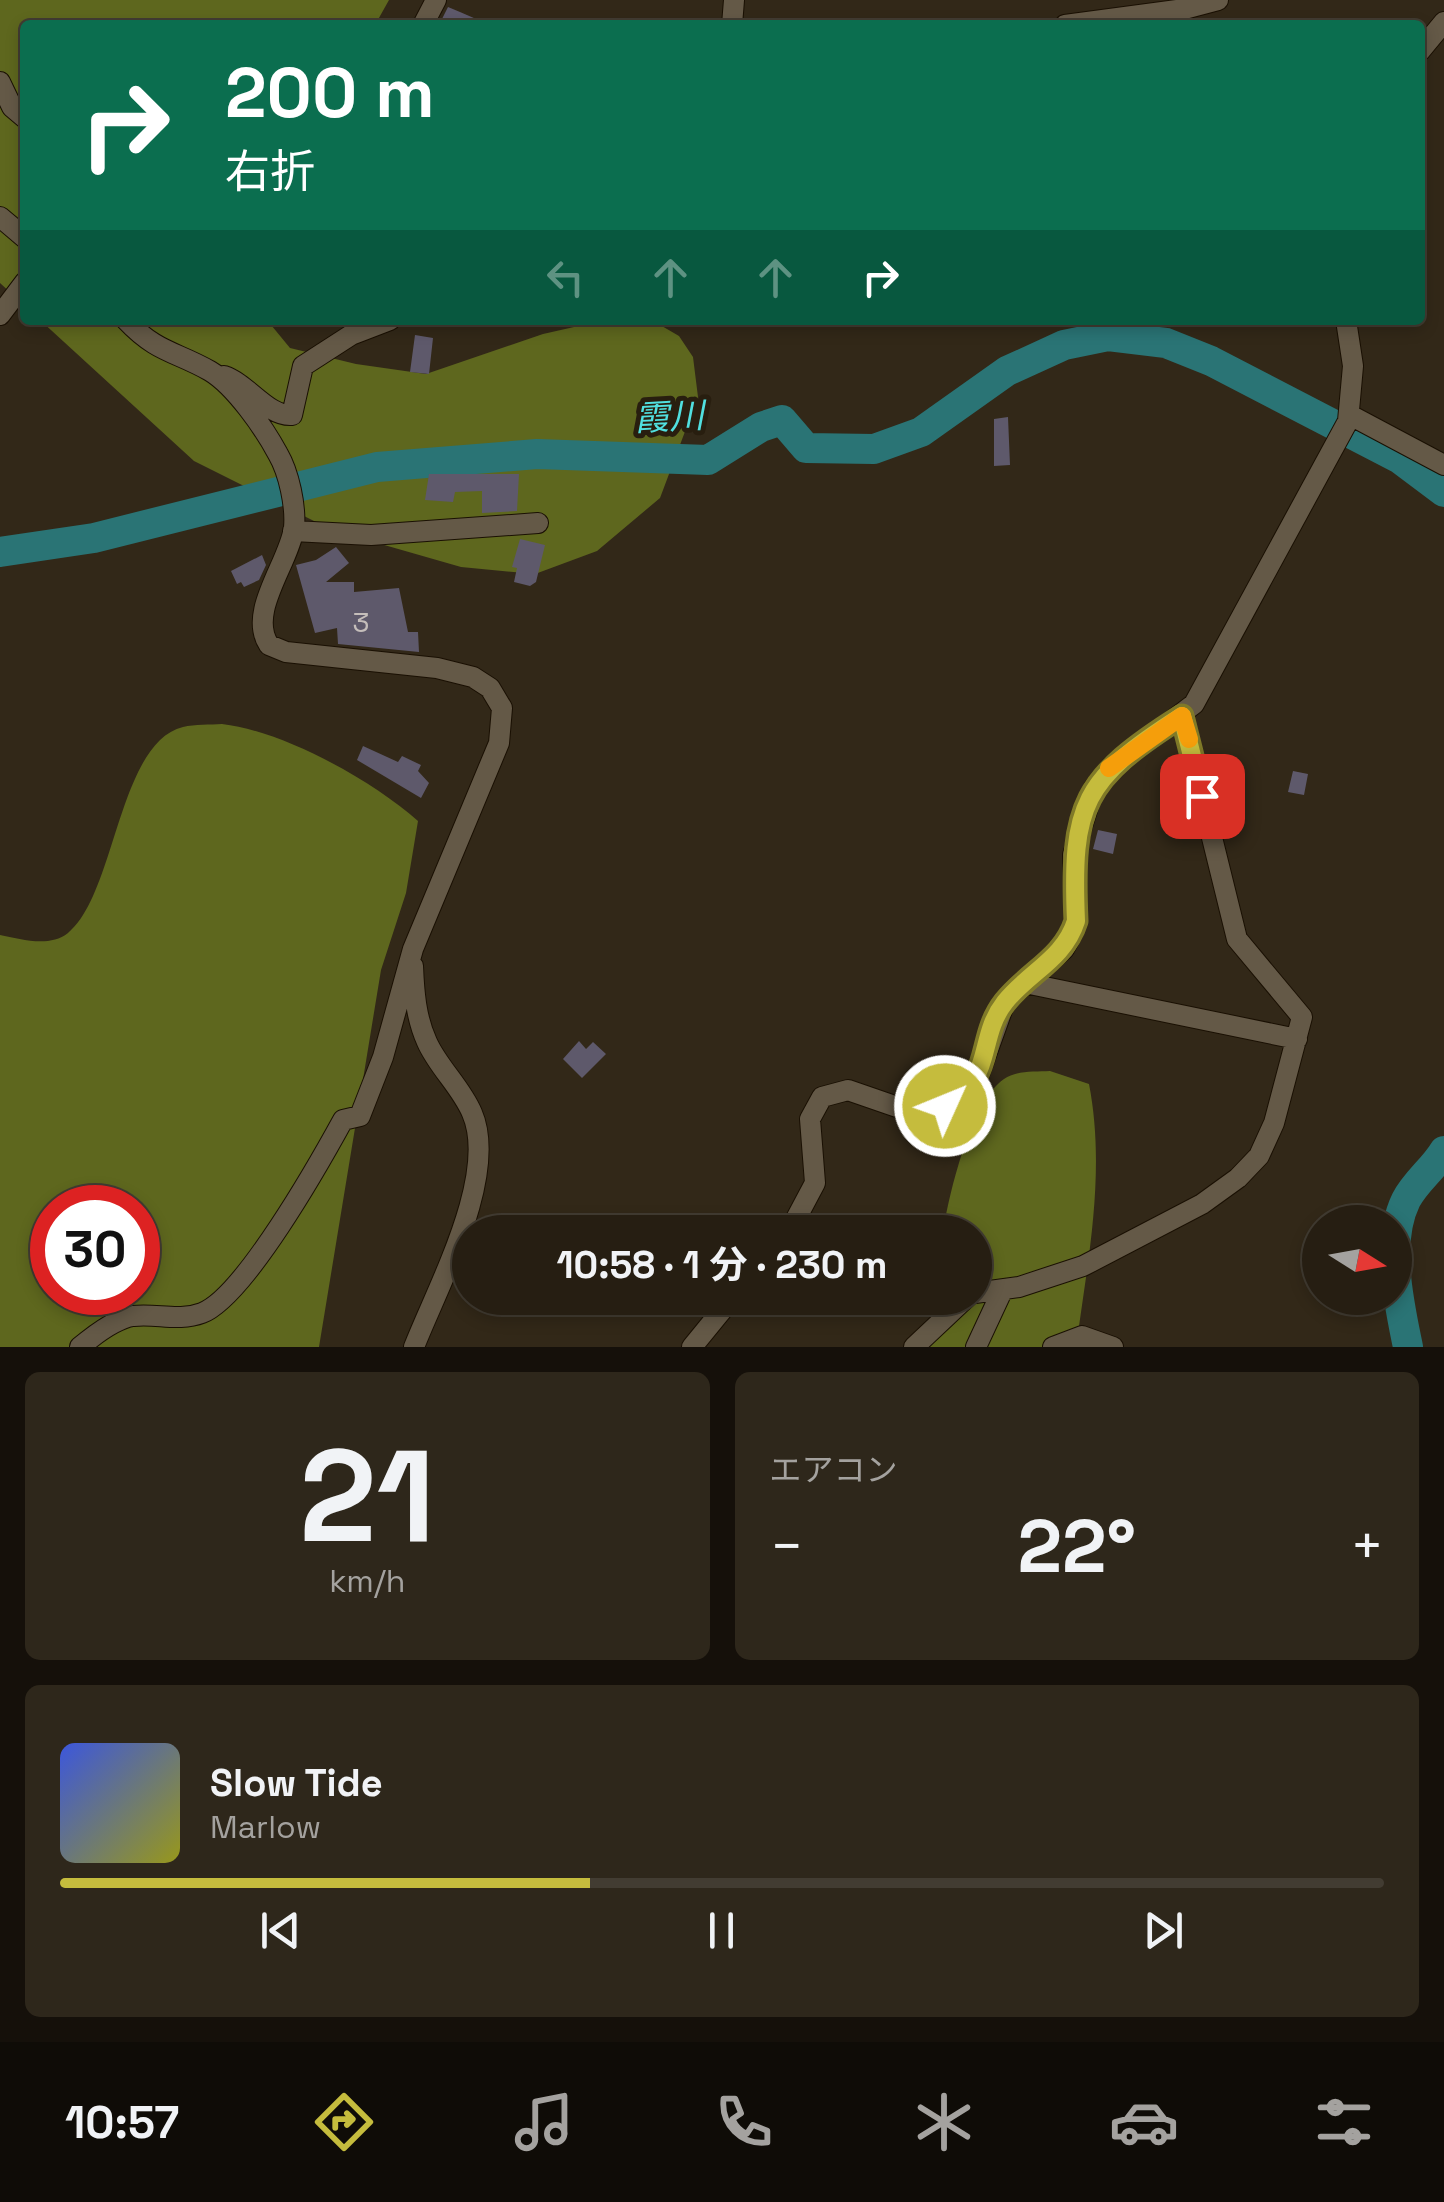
<!DOCTYPE html>
<html lang="ja">
<meta charset="utf-8">
<style>
:root{--surface:#261e12;--page:#2e271b;--text:#f1f3f6;--muted:#a4a29f;--line:#423c32;--accent:#c5bc3d}
body{margin:0;font-family:"Space Grotesk","Noto Sans JP",sans-serif;background:var(--page);color:var(--text);height:100vh;display:flex;flex-direction:column;font-size:38px;white-space:nowrap}
*{box-sizing:border-box;margin:0}
p{font-size:32px;color:var(--muted)}
.icon{flex:none;width:55px;height:55px;fill:none;stroke:currentColor;stroke-width:2;stroke-linecap:round;stroke-linejoin:round}
.map{position:relative;height:1347px;overflow:hidden}
.side{display:flex;flex-direction:column;gap:25px;padding:25px;background:#15100a;flex:1}
.side>*{flex:none}
.banner{position:absolute;left:20px;top:20px;width:1405px;height:305px;border-radius:10px;box-shadow:0 5px 15px #0003,0 0 0 2px var(--line);background:#0b6e4f;color:#fff;overflow:hidden}
.needle{width:65px;rotate:101deg}
.tools{position:absolute;left:1302px;top:1205px;display:grid;gap:20px}
.tools a{display:grid;place-items:center;width:110px;height:110px;border-radius:50%;background:var(--surface);box-shadow:0 5px 15px #0003,0 0 0 2px var(--line);font-size:50px}
.speed{position:absolute;left:30px;top:1185px;display:flex;gap:20px;font-size:50px;font-weight:700;text-align:center}
.speed>*{display:grid;place-content:center;width:130px;height:130px;border-radius:50%;background:var(--surface);box-shadow:0 5px 15px #0003,0 0 0 2px var(--line);line-height:1}
.speed .limit{border:15px solid #d22;background:#fff;color:#111}
.pin{position:absolute;display:grid;place-items:center;width:85px;height:85px;color:#fff;margin:-42px;border-radius:20px;box-shadow:0 5px 15px #0006}
.me{position:absolute;width:110px;margin:-55px;rotate:46deg;stroke-linejoin:round;filter:drop-shadow(0 0 8px #0008)}
.turn{display:flex;align-items:center;gap:35px;height:210px;padding:0 40px;font-size:45px}
.turn .icon{width:130px;height:130px;stroke-width:2.5}
.turn b{display:block;font-size:70px;line-height:85px}
.lanes{display:flex;align-items:center;height:95px;padding:0 40px;background:#0003;justify-content:center;gap:50px;direction:ltr}
.lanes .off{opacity:.35}
.big{font-size:75px;font-weight:700;line-height:1.1}
.side .card{flex:1;display:flex;flex-direction:column;justify-content:center;gap:15px;min-width:0;padding:0 35px;border-radius:15px;background:var(--page)}
.side .dial{align-items:center;gap:0}
.dial b{font-size:130px;line-height:1}
.song{display:flex;align-items:center;gap:30px}
.cover{width:120px;height:120px;border-radius:15px;background:linear-gradient(135deg,hsl(230 70% 55%),hsl(60 70% 35%))}
.played{height:10px;border-radius:5px;background:linear-gradient(90deg,var(--accent) 40%,var(--line) 40%)}
.keys{display:flex;justify-content:space-around;direction:ltr}
.heat{display:flex;justify-content:space-between;align-items:center;font-size:55px;direction:ltr}
.side .tiles{flex:1;display:grid;gap:25px;grid-template-columns:1fr 1fr}
.card:last-child{grid-column:span 2}
.trip{position:absolute;left:452px;top:1215px;width:540px;height:100px;border-radius:50px;background:var(--surface);box-shadow:0 5px 15px #0003,0 0 0 2px var(--line);font-weight:700;line-height:100px;text-align:center}
.tab-bar{display:flex;height:160px;justify-content:space-around;align-items:center;background:#0f0c07;color:var(--muted)}
.tab-bar .icon{width:70px;height:70px}
.tab-bar .selected{color:var(--accent)}
.tab-bar b{font-size:45px;color:var(--text)}
.map>svg:first-child{display:block}
.forest{fill:#5e671e;fill-rule:evenodd}
.lines{fill:none;stroke-linecap:round;stroke-linejoin:round}
.river{stroke:#2a7475;stroke-width:30}
.building{fill:#5e596b}
.minor-casing{stroke:#1a1003;stroke-width:22}
.minor{stroke:#645947;stroke-width:20}
.route-casing{stroke:#807a28;stroke-width:25}
.route{stroke:#c5bc3d;stroke-width:18}
.slow{stroke:#f59e0b;stroke-width:18}
.labels{text-anchor:middle;stroke-width:10;stroke-linejoin:round;paint-order:stroke}
.number-label{font-size:28px;fill:#c5bebb}
.water-label{font-size:35px;font-style:italic;fill:#51e0e0;stroke:#281e0f}
</style>
<div class="map">
<svg width="1444" height="1347" viewBox="0 0 1444 1347">
<rect width="100%" height="100%" fill="#322818"/>
<path class="forest" d="M0,0h389l-14,25h-350v281l-25,-23z
M40,320h227l23,28 66,16 70,10 117,-40 62,-14 50,2 24,14 14,21 5,40 -38,101 -63,53 -62,23 -74,-7 -129,-37 -138,-69z
M222,724c61,7 150,56 196,97l-12,72 -25,77 -62,377h-319v-412c21,4 49,13 68,-2 48,-39 50,-190 115,-206 12,-3 27,-2 39,-3zM52,1208h86v84h-86z
M1050,1071l39,13c17,87 -1,176 -13,263h-151l8,-49h42v-66h-32c6,-38 28,-131 61,-153 13,-9 31,-7 46,-8z"/>
<g class="lines">
<path class="river" d="M0,552l94,-14 283,-71 160,-13 171,6 53,-33 21,-7 24,28 68,1 47,-17 86,-61 57,-26 44,-9 58,7 45,18 189,98 44,33
M1408,1347c-9,-44 -23,-104 -2,-147 9,-18 28,-32 38,-49"/>
</g>
<path class="building" d="M448,7l12,5 30,13h-51z
M415,335l18,3 -4,36 -19,-2z
M1008,417l2,48 -16,1v-47z
M429,474h90l-2,37 -35,2v-22l-27,1 -2,10 -28,-2z
M520,539l25,6 -9,37 -6,4 -16,-4 3,-14 -5,-1z
M336,547l13,16 -23,19h28v10l45,-4 9,44h10l1,20 -81,-8 -1,-16 -22,5 -19,-68 20,-5z
M262,555l4,10 -7,15 -15,7 -3,-5 -4,2 -6,-13z
M363,746l35,16 4,-6 19,9 -3,6 11,12 -8,15 -64,-38z
M1293,771l15,3 -4,21 -16,-3z
M1098,830l19,4 -4,20 -20,-5z
M579,1041l7,8 7,-7 13,12 -24,24 -19,-19z"/>
<g class="lines">
<g class="minor-casing">
<path id="minor" d="M423,25l13,-25
M732,25l2,-25
M1065,25l119,-16 34,-9
M1420,51l24,-29
M0,82l12,25 13,11
M0,217l25,21
M0,315l25,-33
M224,376c24,8 44,41 68,39l11,-49 48,-31 39,-15
M1350,415l94,50
M293,531l78,4 167,-12
M413,966c1,26 3,52 14,76 11,25 34,45 45,71 27,62 -35,175 -58,234
M1025,983l272,56
M789,1232l26,-49 -5,-64 12,-22 26,-7 55,19 31,1 25,-11 18,-19 28,-78 59,-53 8,-15 4,-13 -3,-66 21,-67 17,-21 83,-63 154,-283 5,-55 -7,-46
M975,1293l44,-6 64,-21 119,-62 36,-26 21,-22 15,-33 28,-106 -65,-78 -55,-223
M80,1347c13,-11 35,-28 53,-31 24,-3 45,6 69,-3 42,-16 118,-151 141,-193l17,-4 23,-59 30,-108 86,-206 3,-35 -12,-20 -17,-11 -36,-9 -151,-16 -17,-7c-22,-33 20,-82 25,-117 2,-22 -5,-55 -16,-74 -14,-26 -43,-68 -68,-83 -35,-20 -53,-18 -84,-51
M692,1347l40,-49
M914,1347l52,-49
M976,1347l27,-58
M1053,1347l29,-11 31,11"/>
</g>
<use href="#minor" class="minor"/>
</g>
<g class="lines">
<g class="route-casing">
<path id="route" d="M945,1106c51,-28 31,-67 60,-104 24,-30 59,-43 71,-81 -5,-117 7,-142 106,-205l20,80"/>
</g>
<use href="#route" class="route"/>
<path class="slow" d="M1109,768l73,-52 7,23"/>
</g>
<g class="labels">
<g class="number-label">
<text x="361" y="632">3</text>
</g>
<g class="water-label">
<text transform="translate(669 417) rotate(-3)" y="12">霞川</text>
</g>
</g>
</svg>
<div class="tools">
<a><svg class="needle" viewBox="-14 -14 28 28"><path d="M0-13l5 13h-10z" fill="#e53935"/><path d="M0 13l5-13h-10z" fill="#a4a29f"/></svg></a>
</div>
<div class="speed"><div class="limit">30</div></div>
<div class="pin" style="left:1202px;top:796px;background:#d93025"><svg class="icon" aria-label="arrive" viewBox="0 0 24 24"><path d="M6 21V4h12l-3 4 3 4H6"/></svg></div>
<svg class="me" style="left:945px;top:1106px" viewBox="-20 -20 40 40"><circle r="17" fill="#c5bc3d" stroke="#fff" stroke-width="3"/><path d="M0-11L8 9 0 5-8 9z" fill="#fff"/></svg>
<div class="trip">10:58 · 1 分 · 230 m</div>
<div class="banner">
<div class="turn"><svg class="icon" aria-label="right" viewBox="0 0 24 24"><path d="M7 20v-9h11M14 6l5 5-5 5"/></svg><div><b>200 m</b>右折</div></div>
<div class="lanes"><svg class="icon off" aria-label="left" viewBox="0 0 24 24"><path d="M17 20v-9H6M10 6l-5 5 5 5"/></svg><svg class="icon off" aria-label="ahead" viewBox="0 0 24 24"><path d="M12 20V5M6 11l6-6 6 6"/></svg><svg class="icon off" aria-label="ahead" viewBox="0 0 24 24"><path d="M12 20V5M6 11l6-6 6 6"/></svg><svg class="icon" aria-label="right" viewBox="0 0 24 24"><path d="M7 20v-9h11M14 6l5 5-5 5"/></svg></div>
</div>
</div>
<section class="side">
<div class="tiles">
<div class="card dial"><b>21</b><p>km/h</p></div>
<div class="card"><p>エアコン</p>
<div class="heat"><a>−</a><b class="big">22°</b><a>+</a></div>
</div>
<div class="card">
<div class="song"><i class="cover"></i><div><b>Slow Tide</b><p>Marlow</p></div></div>
<div class="played"></div>
<div class="keys"><svg class="icon" aria-label="previous" viewBox="0 0 24 24"><path d="M18 5L8 12l10 7zM5 5v14"/></svg><svg class="icon" aria-label="pause" viewBox="0 0 24 24"><path d="M8 5v14M16 5v14"/></svg><svg class="icon" aria-label="next" viewBox="0 0 24 24"><path d="M6 5l10 7-10 7zM19 5v14"/></svg></div>
</div>
</div>
</section>
<nav class="tab-bar">
<b>10:57</b>
<svg class="icon selected" aria-label="directions" viewBox="0 0 24 24"><path d="M12 3l9 9-9 9-9-9zM9 14v-3h6M13 9l2 2-2 2"/></svg>
<svg class="icon" aria-label="music" viewBox="0 0 24 24"><path d="M9 18V5l10-2v13"/><circle cx="6" cy="18" r="3"/><circle cx="16" cy="16" r="3"/></svg>
<svg class="icon" aria-label="phone" viewBox="0 0 24 24"><path d="M5 4h4l2 5-3 2q2 4 5 5l2-3 5 2v4C11 20 4 13 5 4z"/></svg>
<svg class="icon" aria-label="climate" viewBox="0 0 24 24"><path d="M12 3v18M4 7l16 10M4 17L20 7"/></svg>
<svg class="icon" aria-label="car" viewBox="0 0 24 24"><path d="M5 17H2v-5l4-1 3-4h7l3 4 3 1v5h-3M9 17h6M6 11h13"/><circle cx="7" cy="17" r="2"/><circle cx="17" cy="17" r="2"/></svg>
<svg class="icon" aria-label="filters" viewBox="0 0 24 24"><path d="M4 7h16M4 17h16"/><circle cx="9" cy="7" r="2"/><circle cx="15" cy="17" r="2"/></svg>
</nav>
